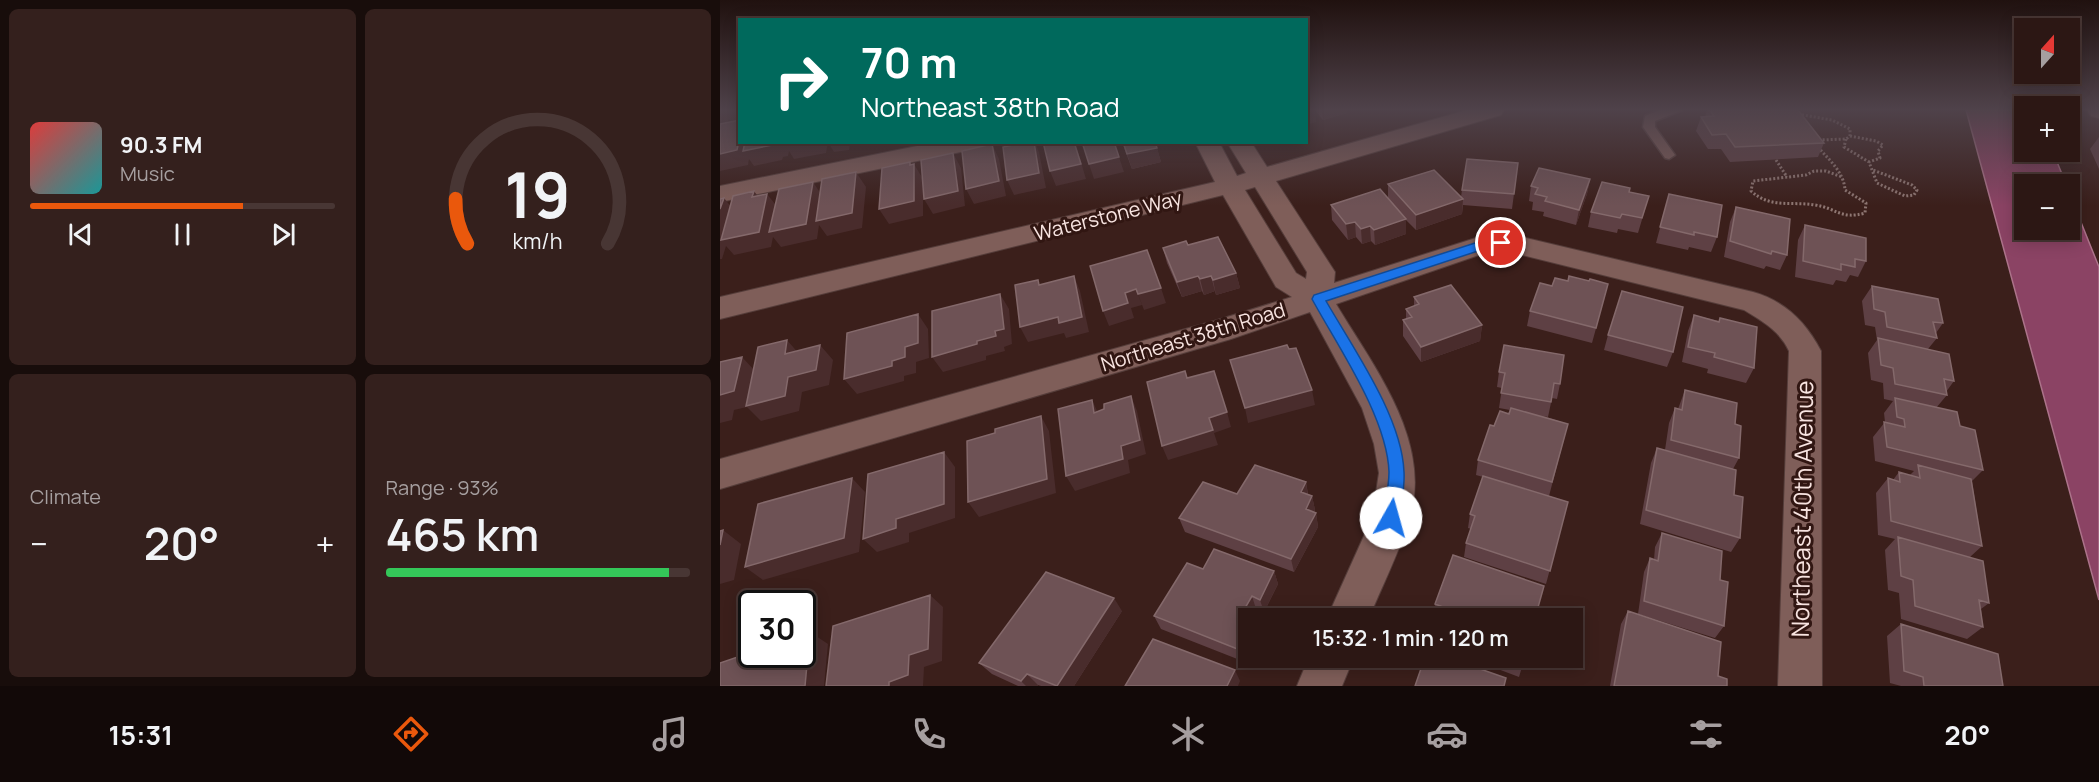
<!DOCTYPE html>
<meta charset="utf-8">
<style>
:root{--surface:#2c1714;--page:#34201d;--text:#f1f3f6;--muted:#a69fa0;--line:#483634;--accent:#ea580c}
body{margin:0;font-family:Manrope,sans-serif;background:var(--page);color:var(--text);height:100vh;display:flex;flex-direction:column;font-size:22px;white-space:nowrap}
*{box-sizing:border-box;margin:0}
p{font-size:20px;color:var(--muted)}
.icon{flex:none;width:33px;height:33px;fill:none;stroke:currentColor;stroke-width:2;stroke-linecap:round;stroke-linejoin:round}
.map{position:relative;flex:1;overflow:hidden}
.sheet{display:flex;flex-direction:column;gap:9px;padding:9px;background:#180d0b;width:720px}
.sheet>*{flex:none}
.top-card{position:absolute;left:18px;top:18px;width:570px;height:126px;border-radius:0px;box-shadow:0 3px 15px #0003,0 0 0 2px var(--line);background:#00695c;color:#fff;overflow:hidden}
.needle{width:39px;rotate:21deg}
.controls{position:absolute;left:1294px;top:18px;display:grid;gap:12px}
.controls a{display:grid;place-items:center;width:66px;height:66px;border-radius:0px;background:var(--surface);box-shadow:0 3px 15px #0003,0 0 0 2px var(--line);font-size:30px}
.speed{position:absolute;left:18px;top:590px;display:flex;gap:12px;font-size:30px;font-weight:700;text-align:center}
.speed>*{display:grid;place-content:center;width:78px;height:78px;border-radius:50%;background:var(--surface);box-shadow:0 3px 15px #0003,0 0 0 2px var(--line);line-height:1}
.speed .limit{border:3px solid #111;border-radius:9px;background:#fff;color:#111}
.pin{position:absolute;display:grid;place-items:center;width:51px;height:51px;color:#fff;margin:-26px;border:3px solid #fff;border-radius:50%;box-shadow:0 2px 6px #0007}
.me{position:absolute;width:66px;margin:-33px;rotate:7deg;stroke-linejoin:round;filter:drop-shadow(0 0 4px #0008)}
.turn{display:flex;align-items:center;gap:21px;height:126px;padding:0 24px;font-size:27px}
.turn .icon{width:78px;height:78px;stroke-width:2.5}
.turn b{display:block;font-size:42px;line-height:51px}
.big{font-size:45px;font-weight:600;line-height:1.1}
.sheet .widget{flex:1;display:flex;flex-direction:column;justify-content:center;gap:9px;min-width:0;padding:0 21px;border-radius:9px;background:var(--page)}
.sheet .dial{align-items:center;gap:0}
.dial svg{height:156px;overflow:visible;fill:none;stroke:var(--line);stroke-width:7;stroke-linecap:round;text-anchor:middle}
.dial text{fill:var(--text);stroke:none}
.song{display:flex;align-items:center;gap:18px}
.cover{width:72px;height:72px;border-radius:9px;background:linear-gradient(135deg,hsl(0 70% 55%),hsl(180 70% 35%))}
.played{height:6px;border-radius:3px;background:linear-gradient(90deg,var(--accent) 70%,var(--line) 70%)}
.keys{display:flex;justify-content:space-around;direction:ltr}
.heat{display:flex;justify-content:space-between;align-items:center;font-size:33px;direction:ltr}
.charge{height:9px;border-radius:4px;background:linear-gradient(90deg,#34c759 93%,var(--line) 0)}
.sheet .tiles{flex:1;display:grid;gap:9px;grid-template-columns:repeat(2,1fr)}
.trip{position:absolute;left:518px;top:608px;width:345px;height:60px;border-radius:0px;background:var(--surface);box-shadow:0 3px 15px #0003,0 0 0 2px var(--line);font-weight:600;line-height:60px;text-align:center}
.dock{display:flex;height:96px;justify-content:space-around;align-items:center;background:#120908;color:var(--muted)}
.dock .icon{width:42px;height:42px}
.dock .active{color:var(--accent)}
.dock b{font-size:27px;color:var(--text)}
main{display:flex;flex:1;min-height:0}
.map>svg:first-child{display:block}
.water{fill:#8b4364;stroke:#ac738a;stroke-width:1.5}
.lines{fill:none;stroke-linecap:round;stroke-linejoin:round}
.lane-casing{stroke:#553d3a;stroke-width:3}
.street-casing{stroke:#553d3a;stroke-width:2}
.path{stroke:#8e7672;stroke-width:3;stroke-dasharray:2 2;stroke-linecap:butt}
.lane{fill:#7f5e59;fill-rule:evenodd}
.street{fill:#7f5e59;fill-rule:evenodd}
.wall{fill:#5e4044}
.shaded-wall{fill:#492c2c}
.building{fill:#6e5255;stroke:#84696b;stroke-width:1.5}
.route{fill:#1a73e8;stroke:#114b97;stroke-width:1.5}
.labels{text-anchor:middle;stroke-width:6;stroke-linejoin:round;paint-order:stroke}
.street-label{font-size:20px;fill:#f8e4e1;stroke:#311612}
.near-street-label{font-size:24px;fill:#f8e4e1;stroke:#311612}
</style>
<main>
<section class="sheet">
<div class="tiles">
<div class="widget">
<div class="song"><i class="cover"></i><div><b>90.3 FM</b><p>Music</p></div></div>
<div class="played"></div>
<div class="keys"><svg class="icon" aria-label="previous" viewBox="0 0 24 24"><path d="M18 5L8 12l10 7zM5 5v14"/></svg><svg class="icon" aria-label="pause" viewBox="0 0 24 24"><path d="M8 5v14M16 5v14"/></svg><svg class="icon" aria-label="next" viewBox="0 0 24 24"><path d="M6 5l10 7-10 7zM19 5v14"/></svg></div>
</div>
<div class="widget dial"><svg viewBox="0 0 100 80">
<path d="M14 69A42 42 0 1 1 86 69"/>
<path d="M14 69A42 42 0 0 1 8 46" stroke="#ea580c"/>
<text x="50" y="56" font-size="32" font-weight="700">19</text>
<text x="50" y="72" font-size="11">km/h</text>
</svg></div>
<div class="widget"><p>Climate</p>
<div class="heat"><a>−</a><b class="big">20°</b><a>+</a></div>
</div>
<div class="widget"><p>Range · 93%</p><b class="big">465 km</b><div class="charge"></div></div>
</div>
</section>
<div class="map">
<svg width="1379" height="686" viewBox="0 0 1379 686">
<rect width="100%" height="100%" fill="#3b1f1b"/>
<path class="water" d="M1246,110h59v42h28l13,32h-41v46h45v-35l29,72v333z"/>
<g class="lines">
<g class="lane-casing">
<path id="lane" d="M940,110h23l-28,11v6l20,28 -6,4 -4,-1 -22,-31 2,-11z"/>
</g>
<g class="street-casing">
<path id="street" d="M747,110h37l-3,5 -225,66 59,91 -1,11 145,-46 22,-3 21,3 231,55c32,9 53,30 68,59l1,335h-44l11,-335c-9,-20 -27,-30 -45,-41l-222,-55 -21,-3 -19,2 -146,50c37,62 98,138 73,216 -10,33 -27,66 -40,98h-42l45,-100 7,-45 -5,-29 -12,-36 -52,-96 -79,27 -511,150v-30l494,-138 78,-24 -16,-10 -53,-92 -503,124v-22l495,-115 -20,-40h24l18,34 9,-3 -19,-31h24l16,25zM535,187l52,85 -1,7 -10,-6 -51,-83z
M1367,110h12v8l-8,-2z
M217,142h50l-4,5 -8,2 -255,53v-16z
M589,657h45l-12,29h-45z"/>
</g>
<path class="path" d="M1078,114l34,6 18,9v7l-4,3 -27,1
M1130,136l26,5 7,4 -5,6 2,7 -11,4
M1126,139l-2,8 25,15 8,21 28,13 9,-1 3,-5 -5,-5 -39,-15
M1098,147c11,13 26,25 27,43l21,13 -1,10c-24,7 -29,-5 -50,-8 -24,-4 -44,4 -64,-14l2,-10 53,-6 8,-4h12l16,6
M1056,160l11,17"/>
<use href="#lane" class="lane"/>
<use href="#street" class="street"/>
</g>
<path class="wall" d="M595,110h32v3l-24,7z
M987,110h91l26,33 -6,14 -88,5 -9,-13h-13l-12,-18 5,-14h4z
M1379,137v32l-9,-20z
M402,142h33l6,20 -29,7z
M798,163l-6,46 -49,-4 -1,9 -46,16 -10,-10v14l-31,11 -4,-4 -9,3 -6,-7 -8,3 -16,-20 -1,-15 57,-7v-14l73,13 1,-7z
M870,179l-3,15 -11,31 -33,-9 1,-4 -12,-2 1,-8 -4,-1 2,-15z
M909,192l20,4 -11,37 -20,-4 -1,4 -29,-6 3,-15z
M949,194l48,43 -6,15 -22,-5 -1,3 -32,-7z
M1016,207l51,48 -7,15 -14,-4 -2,3 -40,-12 6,-35z
M1085,225l61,36 -8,16 -8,-2 -4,7 -10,-2 -3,5 -38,-8 3,-37z
M468,245l48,28 4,15 -24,7 -1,-4 -11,4 -2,-4 -20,6 -15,-34 -4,-15z
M1152,286l71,37 -7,10 1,5 -9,11 26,32 -8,11 1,3 -11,13 24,18 23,44 -11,11 10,65 -12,11 19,46 -8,6 2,18 -16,12 -66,-20 -2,-26 -11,-3 -3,-40 10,-11 -17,-4 -2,-42 12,-15 5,2 6,-8 11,3 4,-4 -39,-10 -2,-24 12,-15 -1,-9 9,-12 -9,-2 -1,-16 -12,-3 -3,-27 9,-13 -2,-13 -10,-2 -3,-24z
M694,297l68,28 -2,16 -59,21 -18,-26v-16l3,-1v-10l8,-3z
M884,299l-12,44 -65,-17 3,-15z
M974,315l25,6 1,-3 34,50 -8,15 -39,-10 1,-4 -26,-7 6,-31z
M888,335l65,17 -6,15 -63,-17z
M779,372l61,12 -3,15 -5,-1 -4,19 -5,-1 25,8 -19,72 19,6 -22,82 -82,-27 2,-14 5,-14 -3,-1 2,-14 13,-37 -7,-2 2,-15 32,-50 -11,-2 3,-20 -5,-1z
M965,390l50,34 4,34 -6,11 1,26 6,43 -9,14 -91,-28 11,-61 6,-15 8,2 4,-27 6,-15 3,1z
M586,482l2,12 4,2 3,14 -1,2 2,1 2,14 -24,45 -109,-40 -6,-14 58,-24z
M942,533l58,47 4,46 -9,12 -77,-24 6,-42 6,-14 4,2 1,-13z
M483,569l71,2 4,13 -14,28 -8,-3 -1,2 -5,53 -89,-35 -7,-13z
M715,604l100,14h-98l-3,-1z
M402,611l-48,75h-33l-3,-1 -1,1h-19l-26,-12 -13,-11z
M908,611l90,65 9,10h-117l11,-62z
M1181,624l102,62h-102l-11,-3 -3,-47z
M746,657h59l-6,20z"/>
<path class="shaded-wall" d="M0,110h20v14l-6,1 -5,-6 -2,6 -7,2z
M586,110h9l1,12 -10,3z
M602,110h25v3l-24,7z
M20,137v5h88l-2,11 -32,6 -5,-8 -1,5 -5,1 -1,3 -28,6 -5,-7 -1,6 -28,6v-17z
M108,142h30l-8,2 -1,6 -15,2z
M150,142h18l-16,4z
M314,142h1l4,10 7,36 -32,7 -7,-15z
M354,142h1l11,37 -30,7 -6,-15z
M272,144l7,15 7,37 -32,8 -8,-15z
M437,148l4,14 -29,7 -5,-15z
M233,153l8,15 4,38 -32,8 -9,-15z
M399,157l5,15 -30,7 -5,-15z
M190,162l4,8v-6l9,15v37l-34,8 -10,-15 31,-44z
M136,172l10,15 -4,41 -35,8 -8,-11 -2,14 -36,8 -8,-10 -2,10 -37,8 -8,-9 -4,13h-2v-50l4,-11 12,15 16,-16 2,-6 11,15 2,-12 12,15 34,-27 10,15z
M870,179l-3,15 -11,31 3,-15z
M743,199l-1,15 -46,16v-15z
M686,219v15l-31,11 -1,-15z
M635,222l1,15 -8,3 -2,-16z
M650,226l1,15 -9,3 -1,-15z
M516,273l4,15 -24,7 -3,-15z
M354,276l6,15 9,41 -23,6 -2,-5 -36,9 -8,-15z
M478,276l4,15 -20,6 -5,-15z
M491,276l4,15 -11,4 -4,-16z
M441,288l5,15 -22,7 -6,-16z
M416,289l6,16 -11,3 3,10 -25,8 -6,-15 22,-18z
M280,294l9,15 3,35 -8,3 1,4 -19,5v4l-43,12 -11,-15 45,-16 18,-10z
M198,314l10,15 1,29 -13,4v11l-12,3v5l-47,13 -13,-15 61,-32z
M762,325l-2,16 -59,21v-15z
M67,340l13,15 -15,-1z
M100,345l13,15 -4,25 -27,7 -3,19 -38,10 -14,-14 -13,3 -2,10 -12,3v-28l22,-38 14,15 32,5z
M592,390l3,15 -67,18 -3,-15z
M411,396l6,15 9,43 -18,6 2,13 -55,18 -9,-15 55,-30z
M372,400l7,15 -5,-2z
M507,412l4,15 -17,6 4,12 -50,15 -6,-14 47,-28z
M321,416l8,15 7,62 -77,24 -11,-15z
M224,452l11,15v51l-46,15v9l-32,10 -14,-13 33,-20z
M132,478l13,14 -6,60 -96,28 -18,-13z
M586,482l2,15 -7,-5z
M592,496l3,14 -7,13 -2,-14z
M596,513l2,14 -24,45 -3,-13z
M3,530l18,14 -7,36 -14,4v-39z
M554,571l4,13 -14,28 -4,-12z
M210,595l13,12 -1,54 -18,6 -1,19h-34v-4l20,-27z
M532,596l4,13 -5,9 -6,-10z
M394,598l8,13 -48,75h-17z
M90,632l18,12 -4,42h-19z
M528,647v10h6l-4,7 -5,-12z
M515,670l5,11 -2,5h-11z
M307,674l11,11 -1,1h-11l-5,-5z"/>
<path class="building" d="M990,110h88l26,33 -89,4 -9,-13 -14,1 -11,-18 13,-1z
M20,120v17l-3,13 -17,4v-30z
M25,142h28l-1,3 -29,6z
M297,142h17l5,31 -32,7 -4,-33 15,-3z
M323,142h31l7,22 -31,7z
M362,142h32l5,15 -30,7z
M403,142h32l2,6 -30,6z
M272,144l7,37 -33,8 -4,-38z
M233,153l5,38 -34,8 -3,-39z
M747,159l51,4 -4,31 -52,-4z
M190,162v3l4,-1v37l-35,8 3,-41z
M819,168l51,11 -11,31 -34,-9 2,-4 -12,-3 3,-6 -7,-2z
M714,170l29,29 -47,16 -28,-31z
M136,172l-4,41 -36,8 6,-42z
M93,182l-7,42 -37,8 10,-43z
M882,182l28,6 -1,4 20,4 -7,22 -20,-4 -2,4 -29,-6z
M660,189l26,30 -32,11 -4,-4 -9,3 -6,-7 -9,2 -15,-19z
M34,191l-2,6 15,-3 -8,38 -38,8 12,-44z
M949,194l53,11 -5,32 -23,-5v3l-34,-8z
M4,198l-4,11v-10z
M1016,207l54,12 -3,36 -15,-4 -1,3 -41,-13z
M1085,225l61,13v23l-11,-2v8l-14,-3v6l-38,-9z
M498,237l18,36 -23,7 -2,-4 -11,3 -2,-3 -21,6 -14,-34 23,-7 2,4z
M427,250l14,38 -23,6 -2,-5 -11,4 3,10 -25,8 -13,-45z
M354,276l8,41 -23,6 -1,-6 -38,10 -5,-42 23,-5 1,5z
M849,276l20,5 1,-2 18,5 -12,44 -66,-17 10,-28 12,3 3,-8 13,3z
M731,285l31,40 -61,22 -18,-27 9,-3 -6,-8 13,-5 -5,-7z
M1152,286l66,13 5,24 -10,-1 4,16 -50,-11 -2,-15 -11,-3z
M902,291l61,16 -10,45 -65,-17z
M280,294l4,35 -9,2 1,5 -19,5v3l-45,13v-46z
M198,314v29l-13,4v10l-13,4v5l-48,13 3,-46z
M974,315l25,7 1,-4 37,9 -3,41 -40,-11 1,-4 -27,-6z
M1158,338l71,16 5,27 -10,-2 3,16 -52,-11 -2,-16 -12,-3z
M67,340l-2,14 35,-9 -4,25 -28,7 -3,19 -39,10 12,-59z
M567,345l2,4 7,-1 16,42 -67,18 -15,-48z
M784,345l60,10 -4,29 -6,-1 -3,19 -50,-9 4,-20 -6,-1z
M22,357l-8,34 -14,4v-33z
M465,371l2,7 27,-7 13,41 -18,6 4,12 -51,16 -15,-64z
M965,390l52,13 -2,21 6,2 -2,32 -68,-18 4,-32 7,2z
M411,396l9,44 -19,6 2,13 -57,17 -8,-67 34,-9 2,13 10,-4v-5z
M1175,398l62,14 3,14 15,4 8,40 -96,-23 -3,-25 21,5 -1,-8 -7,-2z
M791,408l57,16 -16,58 -74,-22 12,-35 4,1 6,-15 9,3z
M321,416l6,63 -79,23 -1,-61 28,-8v-4z
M937,448l79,22 -2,25 9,2 -3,41 -94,-28z
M224,452v52l-48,15v9l-33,11 5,-65z
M535,465l51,17 -5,10 11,4 -6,13 10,4 -25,46 -112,-41 24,-36 34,12z
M1198,465l53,14 11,67 -91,-25 -3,-43 12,4 -1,-10 21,6z
M763,476l85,26 -18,69 -84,-28 9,-27 -5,-2z
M132,478l-8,60 -99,29 13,-63z
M3,530l-3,15v-14z
M942,533l60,18 -2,29 8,2 -4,44 -80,-25 6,-43 8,3z
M1178,537l85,24 6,42 -10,-3 4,27 -68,-21 -2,-26 -12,-4z
M494,549l60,22 -14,29 -8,-4 -7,12 19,7 -1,3h-15v29l-3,5 -91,-36 33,-53 16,6z
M733,555l91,31 -9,32h-95l3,-11 -8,-3z
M326,572l68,26 -57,88 -30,-12 -6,7 -42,-18z
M210,595l-2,54 -19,6 -1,20 -19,7v4h-63l7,-60z
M908,611l93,31 -3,34 9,3v7h-113z
M1181,624l97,30 5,32h-79l-1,-9 -19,-6z
M90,632l-5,54h-85v-23l32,-11v2h50v-20z
M433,639l82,31 -8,16h-102z
M705,657h21l60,21 -2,8h-89z
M779,657h26l-3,9z"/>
<linearGradient id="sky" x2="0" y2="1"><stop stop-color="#20110f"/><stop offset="0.53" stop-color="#4f424a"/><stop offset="1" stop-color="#4f424a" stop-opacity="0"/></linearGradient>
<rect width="1379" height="206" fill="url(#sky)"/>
<path class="route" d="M781,239l4,1v5l-24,5 -155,51c27,47 76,116 78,171 1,15 -3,31 -4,46l-3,5 -6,2 -6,-2 -2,-5c2,-15 6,-31 6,-46 -2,-55 -51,-125 -77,-173l2,-4 161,-52z"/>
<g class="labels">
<g class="street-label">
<text transform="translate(388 216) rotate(-14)" y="7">Waterstone Way</text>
<text transform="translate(473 337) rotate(-17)" y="7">Northeast 38th Road</text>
</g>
<g class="near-street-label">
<text transform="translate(1083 509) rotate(-89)" y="8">Northeast 40th Avenue</text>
</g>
</g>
</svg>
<div class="controls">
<a><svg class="needle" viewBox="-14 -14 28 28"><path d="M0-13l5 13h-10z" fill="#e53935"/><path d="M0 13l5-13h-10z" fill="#a69fa0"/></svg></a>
<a>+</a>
<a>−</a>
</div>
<div class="speed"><div class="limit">30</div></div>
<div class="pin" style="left:781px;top:243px;background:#d93025"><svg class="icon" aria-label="arrive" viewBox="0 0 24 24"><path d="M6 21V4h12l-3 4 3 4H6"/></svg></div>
<svg class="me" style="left:671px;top:518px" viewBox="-20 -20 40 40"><circle r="19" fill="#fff"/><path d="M0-13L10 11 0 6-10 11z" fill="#1a73e8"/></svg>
<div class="trip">15:32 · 1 min · 120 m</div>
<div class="top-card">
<div class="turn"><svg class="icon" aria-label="right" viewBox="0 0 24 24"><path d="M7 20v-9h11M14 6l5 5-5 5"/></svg><div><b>70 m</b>Northeast 38th Road</div></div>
</div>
</div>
</main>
<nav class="dock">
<b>15:31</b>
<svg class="icon active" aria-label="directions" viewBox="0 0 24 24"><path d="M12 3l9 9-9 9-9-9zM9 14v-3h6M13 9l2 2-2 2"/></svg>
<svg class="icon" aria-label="music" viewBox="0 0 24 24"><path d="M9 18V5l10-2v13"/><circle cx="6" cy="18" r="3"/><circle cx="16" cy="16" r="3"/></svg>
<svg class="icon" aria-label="phone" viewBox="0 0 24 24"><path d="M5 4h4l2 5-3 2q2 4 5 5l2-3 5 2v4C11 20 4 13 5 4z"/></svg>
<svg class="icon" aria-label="climate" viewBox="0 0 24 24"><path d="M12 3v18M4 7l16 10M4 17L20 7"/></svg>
<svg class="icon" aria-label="car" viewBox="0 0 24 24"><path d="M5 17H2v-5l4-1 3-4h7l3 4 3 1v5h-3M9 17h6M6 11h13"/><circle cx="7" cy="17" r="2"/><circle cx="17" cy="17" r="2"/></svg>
<svg class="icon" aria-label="filters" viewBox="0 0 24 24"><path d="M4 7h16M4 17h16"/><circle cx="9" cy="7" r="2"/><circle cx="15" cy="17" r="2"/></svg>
<b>20°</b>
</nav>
